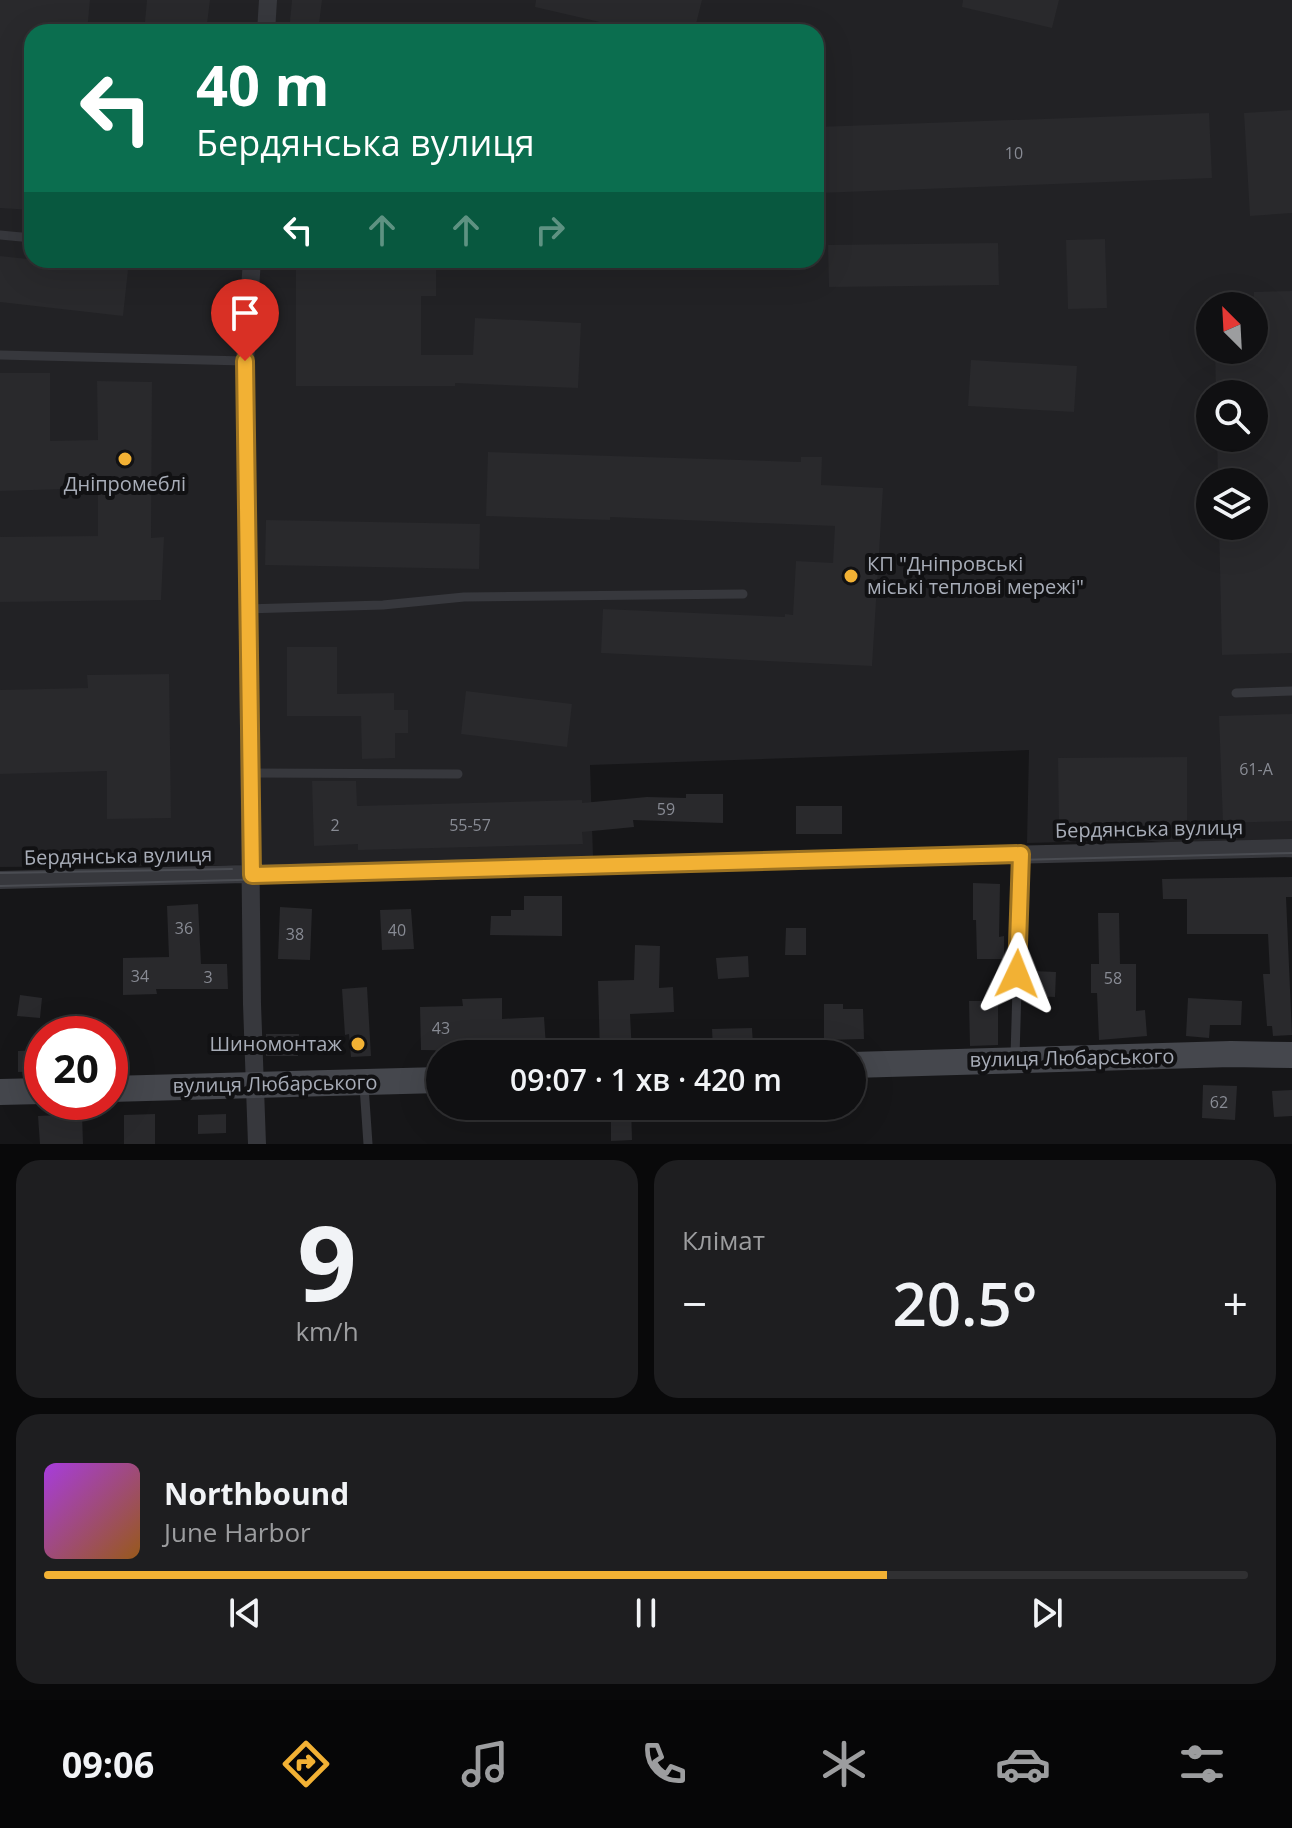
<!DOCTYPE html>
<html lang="uk">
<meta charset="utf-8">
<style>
:root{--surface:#101012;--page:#1e1e20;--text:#f1f3f6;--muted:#9c9d9f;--line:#303032;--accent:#f2b134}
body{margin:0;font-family:"Open Sans",sans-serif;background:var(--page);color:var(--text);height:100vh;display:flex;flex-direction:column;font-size:30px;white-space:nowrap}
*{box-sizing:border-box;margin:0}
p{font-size:26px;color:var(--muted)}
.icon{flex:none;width:44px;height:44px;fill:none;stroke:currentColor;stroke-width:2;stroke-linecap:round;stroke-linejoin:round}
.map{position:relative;height:1144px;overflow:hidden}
.side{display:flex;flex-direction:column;gap:16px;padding:16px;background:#09090a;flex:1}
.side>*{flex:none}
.guide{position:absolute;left:24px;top:24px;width:800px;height:244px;border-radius:24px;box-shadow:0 8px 32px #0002,0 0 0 2px var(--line);background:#0b6e4f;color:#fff;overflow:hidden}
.needle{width:52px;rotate:336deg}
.buttons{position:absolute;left:1196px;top:292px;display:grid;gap:16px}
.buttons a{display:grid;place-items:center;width:72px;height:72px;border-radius:50%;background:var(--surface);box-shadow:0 8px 32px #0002,0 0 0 2px var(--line);font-size:40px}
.speed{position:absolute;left:24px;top:1016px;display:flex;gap:16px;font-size:40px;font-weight:700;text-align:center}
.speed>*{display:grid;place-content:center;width:104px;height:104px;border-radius:50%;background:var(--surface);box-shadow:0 8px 32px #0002,0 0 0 2px var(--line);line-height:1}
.speed .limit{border:12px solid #d22;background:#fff;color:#111}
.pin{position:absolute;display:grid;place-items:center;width:68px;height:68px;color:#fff;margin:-82px -34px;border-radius:50% 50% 50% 0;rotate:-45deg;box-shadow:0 0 8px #0007}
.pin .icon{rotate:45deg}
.me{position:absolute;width:88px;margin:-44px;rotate:2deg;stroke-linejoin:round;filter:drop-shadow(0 0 6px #0008)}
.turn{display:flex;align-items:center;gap:28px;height:168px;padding:0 40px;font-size:36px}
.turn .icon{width:104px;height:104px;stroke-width:2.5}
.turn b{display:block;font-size:56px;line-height:68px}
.lanes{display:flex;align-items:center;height:76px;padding:0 40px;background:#0003;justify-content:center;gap:40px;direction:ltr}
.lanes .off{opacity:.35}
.big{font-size:60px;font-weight:600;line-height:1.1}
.side .card{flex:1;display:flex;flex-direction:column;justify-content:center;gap:12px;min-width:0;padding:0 28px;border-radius:24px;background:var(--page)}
.side .dial{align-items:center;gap:0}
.dial b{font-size:104px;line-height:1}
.song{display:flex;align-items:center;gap:24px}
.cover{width:96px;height:96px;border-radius:12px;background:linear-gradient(135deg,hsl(280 70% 55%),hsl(30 70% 35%))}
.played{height:8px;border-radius:4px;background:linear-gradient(90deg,var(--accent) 70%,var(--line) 70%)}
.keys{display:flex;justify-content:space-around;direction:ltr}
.heat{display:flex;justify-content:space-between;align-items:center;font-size:44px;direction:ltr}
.side .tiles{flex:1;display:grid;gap:16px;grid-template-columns:1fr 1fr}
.card:last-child{grid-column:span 2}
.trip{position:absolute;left:426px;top:1040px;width:440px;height:80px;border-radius:40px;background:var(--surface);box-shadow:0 8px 32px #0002,0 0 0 2px var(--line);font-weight:600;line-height:80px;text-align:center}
.menu{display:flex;height:128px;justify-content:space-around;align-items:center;background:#060607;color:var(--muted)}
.menu .icon{width:56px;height:56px}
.menu .current{color:var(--accent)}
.menu b{font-size:36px;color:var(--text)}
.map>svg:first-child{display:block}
.built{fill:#222225;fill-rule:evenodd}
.building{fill:#29292c}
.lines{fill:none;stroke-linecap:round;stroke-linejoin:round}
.service{stroke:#37383d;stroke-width:9}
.minor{stroke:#37383d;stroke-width:18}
.secondary{stroke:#45474d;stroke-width:26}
.tram{stroke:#4a4c52;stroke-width:2}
.route-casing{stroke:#9d7322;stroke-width:20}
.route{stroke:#f2b134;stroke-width:14}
.poi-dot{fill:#f2b134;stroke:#111113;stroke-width:3}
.labels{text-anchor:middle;stroke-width:8;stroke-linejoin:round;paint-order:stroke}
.number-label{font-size:16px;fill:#888b94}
.poi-label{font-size:20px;fill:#a8adb8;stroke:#111113}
.street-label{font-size:20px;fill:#a8adb8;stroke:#111113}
</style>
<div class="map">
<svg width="1292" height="1144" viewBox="0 0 1292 1144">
<rect width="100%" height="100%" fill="#161618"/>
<path class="built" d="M0,0h1292v858l-149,-18 -116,3 2,-93 -439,15 3,91 -258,8 -335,3zM32,32h784v228h-784zM1210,306h44v44h-44zM1210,394h44v44h-44zM1210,482h44v44h-44z"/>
<path class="building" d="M0,0h90l-3,32h-55v178l-32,-2z
M147,0h63l-4,32h-62z
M292,0h30l-4,32h-29z
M536,0h166l-8,32h-78l1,-6 -82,-19z
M963,0h96l-7,28 -90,-21z
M1292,110v103l-42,3 -6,-103z
M1209,113l3,65 -394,15 -2,-66z
M1105,239l2,69 -39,1 -2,-69z
M998,243l1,42 -170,2 -1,-42z
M0,256l128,14 -5,46 -123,-14z
M296,263h140v33h-15v59h52l2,-37 106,5 -3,65 -123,-5v3h-159z
M1292,291v362l-70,2 -3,-129h35v-44h-36l-1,-44h37v-44h-38l-1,-44h39v-58z
M971,360l106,6 -3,46 -106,-6z
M0,373h50v68l48,-1 -1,-59 55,1 -1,156 13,-1 -3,63 -161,2v-65l98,-1v-48l-98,3z
M488,452l313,10v-5h21l-1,28 62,3 -11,178 -271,-13 2,-44 182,8v-3l8,1 3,-54 37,2 2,-37 -225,-9v3l-124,-4z
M266,520l214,4 -1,45 -214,-4z
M287,647h50v47l57,-1v17h14v23h-13v25l-33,1 -1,-43h-74z
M169,674l2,144 -64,1v-48l-107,3v-84l88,-2 -1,-13z
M466,691l106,13 -5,43 -106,-13z
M1292,714v107l-69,2 -4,-107z
M1187,757v68l-128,1 -1,-68z
M312,781h44l1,25 225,-6v3l65,-6 39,1v-4h37v29l-90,-3 1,7 -52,5 1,12 -225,6v-6l-44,2z
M796,806h46v28h-46z
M1292,877v20h-6l6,138 -19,1 -1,-10h-5l-4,-52h7l-2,-40h-81v-35h-24l-1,-20z
M973,883l27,1 -1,53 5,-1v23h-27l-1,-39h-3z
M524,896h38v40l-72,-1 1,-19h20v-6h13z
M198,904l3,60h26l1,25h-72l1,5 -34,1v-37l46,-1 -2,-51z
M280,907l32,2 -2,51 -32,-1z
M411,909l3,40 -32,1 -2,-40z
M1098,913h21l1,51h16v47l9,-1 2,26 -48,4 -2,-47h-6v-29h8z
M786,928h20v27h-21z
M635,945l25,1 -1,42 14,-1 1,25 -44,2 2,40h-32l-2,-73 36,-1z
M748,956l1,21 -31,2 -2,-21z
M1032,971l24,1 -1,25 -23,-1z
M367,987l4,69 -20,1 -2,-23 -4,1 -3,-46z
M20,995l22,3 -2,20 -23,-2z
M502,998v21l42,-2 2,30 -59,4 -66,-1 -1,-43 43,-1 -1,-7z
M1188,998l54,3 -1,24h-31l-1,13 -23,-2z
M969,1001h29v44l-28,1z
M824,1004h19v5h20l1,30 -40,1z
M752,1028l1,19 -40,2 -1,-20z
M266,1034h33l-1,22h-32z
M42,1050v21l-24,1v-21z
M1203,1085l34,1 -2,34 -33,-2z
M1292,1090v26l-18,1 -2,-26z
M611,1106h20l1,34 -21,1z
M82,1114l1,30h-43l-2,-28z
M155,1114v30h-31v-29z
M226,1114v19l-28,1v-19z"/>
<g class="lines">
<path class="service" d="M0,235l32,3
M0,355l245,6
M249,609l134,-4 81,-8 279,-3
M1236,693l56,-2
M251,773l207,1
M1015,1056l6,-201
M364,1086l4,58"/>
<path class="minor" d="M266,32l2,-32
M252,260l-7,101 7,643 5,140
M0,880l1292,-32"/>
<path class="secondary" d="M852,1065l379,-11 61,1
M110,1089l330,-9
M0,1092l42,-1"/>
<path class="tram" d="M0,873l232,-4
M0,886l1292,-33"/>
</g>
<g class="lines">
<g class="route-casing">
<path id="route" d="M245,361l7,514 769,-21 -4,120"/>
</g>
<use href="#route" class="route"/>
</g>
<g class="poi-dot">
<circle cx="125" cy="459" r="8"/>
<circle cx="851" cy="576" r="8"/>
<circle cx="358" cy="1044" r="8"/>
</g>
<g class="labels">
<g class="number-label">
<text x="1014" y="159">10</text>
<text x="1256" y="775">61-А</text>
<text x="666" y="815">59</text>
<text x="335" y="831">2</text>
<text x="470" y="831">55-57</text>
<text x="184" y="934">36</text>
<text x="397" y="936">40</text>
<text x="295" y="940">38</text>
<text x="140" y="982">34</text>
<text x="208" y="983">3</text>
<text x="1113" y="984">58</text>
<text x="441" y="1034">43</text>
<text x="1219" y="1108">62</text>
</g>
<g class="poi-label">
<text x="125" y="491">Дніпромеблі</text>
<text x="867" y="571" text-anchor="start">КП "Дніпровські<tspan x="867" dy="23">міські теплові мережі"</tspan></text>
<text x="342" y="1051" text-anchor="end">Шиномонтаж</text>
</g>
<g class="street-label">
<text transform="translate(1149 829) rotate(-1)" y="7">Бердянська вулиця</text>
<text transform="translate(118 856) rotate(-1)" y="7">Бердянська вулиця</text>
<text transform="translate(1072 1058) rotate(-1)" y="7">вулиця Любарського</text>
<text transform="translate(275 1084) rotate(-1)" y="7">вулиця Любарського</text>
</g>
</g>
</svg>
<div class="buttons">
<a><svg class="needle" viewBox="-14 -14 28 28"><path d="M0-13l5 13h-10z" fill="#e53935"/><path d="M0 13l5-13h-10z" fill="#9c9d9f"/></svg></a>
<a><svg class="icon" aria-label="search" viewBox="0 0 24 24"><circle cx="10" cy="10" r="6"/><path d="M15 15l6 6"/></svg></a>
<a><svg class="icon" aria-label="layers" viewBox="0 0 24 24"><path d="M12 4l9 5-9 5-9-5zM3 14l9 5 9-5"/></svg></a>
</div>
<div class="speed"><div class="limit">20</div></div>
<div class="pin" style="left:245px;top:361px;background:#d93025"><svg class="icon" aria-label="arrive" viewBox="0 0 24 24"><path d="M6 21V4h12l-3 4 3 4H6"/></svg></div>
<svg class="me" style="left:1017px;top:974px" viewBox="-20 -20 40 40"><path d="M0-17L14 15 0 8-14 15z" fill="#f2b134" stroke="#fff" stroke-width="4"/></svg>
<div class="trip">09:07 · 1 хв · 420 m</div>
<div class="guide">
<div class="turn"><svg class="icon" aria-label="left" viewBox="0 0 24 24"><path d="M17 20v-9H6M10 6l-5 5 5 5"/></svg><div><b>40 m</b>Бердянська вулиця</div></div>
<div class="lanes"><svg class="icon" aria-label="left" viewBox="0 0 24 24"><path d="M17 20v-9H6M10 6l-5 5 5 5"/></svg><svg class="icon off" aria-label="ahead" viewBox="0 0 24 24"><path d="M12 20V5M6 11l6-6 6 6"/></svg><svg class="icon off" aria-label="ahead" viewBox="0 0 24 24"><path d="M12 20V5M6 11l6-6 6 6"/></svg><svg class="icon off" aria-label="right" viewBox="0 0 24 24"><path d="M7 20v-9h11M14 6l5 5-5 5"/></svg></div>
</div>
</div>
<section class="side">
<div class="tiles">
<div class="card dial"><b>9</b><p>km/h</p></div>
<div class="card"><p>Клімат</p>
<div class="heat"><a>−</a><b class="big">20.5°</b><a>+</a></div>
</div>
<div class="card">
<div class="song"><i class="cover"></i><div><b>Northbound</b><p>June Harbor</p></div></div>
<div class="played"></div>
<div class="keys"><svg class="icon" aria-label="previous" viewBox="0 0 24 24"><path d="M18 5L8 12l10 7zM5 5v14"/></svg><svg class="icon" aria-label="pause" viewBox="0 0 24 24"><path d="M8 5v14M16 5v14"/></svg><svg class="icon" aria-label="next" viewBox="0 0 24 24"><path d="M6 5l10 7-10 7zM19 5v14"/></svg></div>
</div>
</div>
</section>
<nav class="menu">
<b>09:06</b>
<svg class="icon current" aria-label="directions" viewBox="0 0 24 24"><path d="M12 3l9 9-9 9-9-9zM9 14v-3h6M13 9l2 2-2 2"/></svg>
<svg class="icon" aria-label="music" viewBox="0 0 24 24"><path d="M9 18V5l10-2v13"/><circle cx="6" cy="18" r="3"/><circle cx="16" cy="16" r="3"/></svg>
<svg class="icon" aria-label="phone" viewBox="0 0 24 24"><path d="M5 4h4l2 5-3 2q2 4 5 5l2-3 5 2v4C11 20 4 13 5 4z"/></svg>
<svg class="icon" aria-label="climate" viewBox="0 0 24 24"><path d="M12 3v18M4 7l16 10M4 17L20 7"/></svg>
<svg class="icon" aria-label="car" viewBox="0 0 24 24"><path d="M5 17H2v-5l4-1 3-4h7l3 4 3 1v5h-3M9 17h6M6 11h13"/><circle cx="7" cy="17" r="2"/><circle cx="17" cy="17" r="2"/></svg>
<svg class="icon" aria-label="filters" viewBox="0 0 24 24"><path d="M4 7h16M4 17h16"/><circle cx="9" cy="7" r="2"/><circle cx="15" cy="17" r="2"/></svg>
</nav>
